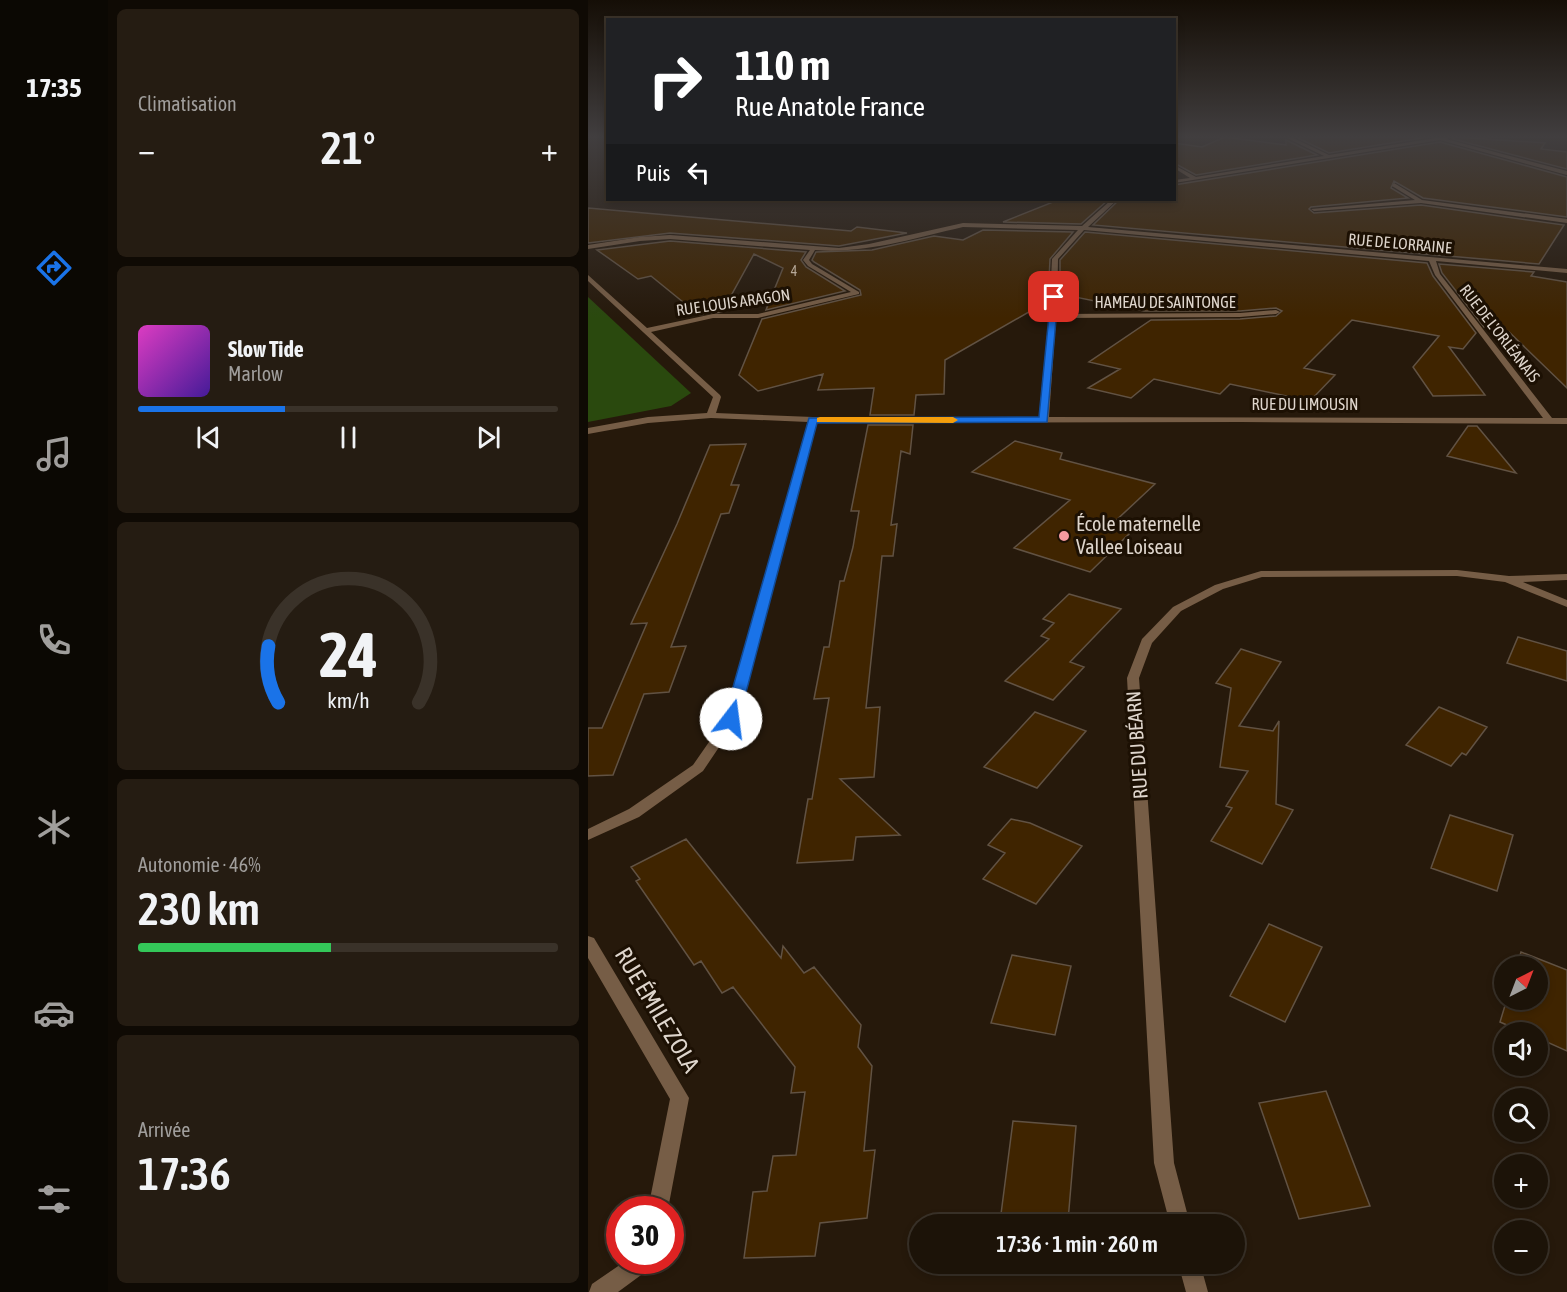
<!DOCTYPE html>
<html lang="fr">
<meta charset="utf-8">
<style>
:root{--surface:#1c1308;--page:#251c12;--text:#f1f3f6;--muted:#a09e9c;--line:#3a3229;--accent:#1a73e8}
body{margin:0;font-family:"Asap Condensed",sans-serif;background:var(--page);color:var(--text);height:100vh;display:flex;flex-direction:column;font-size:22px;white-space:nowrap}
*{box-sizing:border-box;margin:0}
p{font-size:20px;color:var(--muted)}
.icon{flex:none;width:33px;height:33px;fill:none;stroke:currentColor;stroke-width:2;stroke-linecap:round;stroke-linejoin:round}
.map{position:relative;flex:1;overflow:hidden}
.sheet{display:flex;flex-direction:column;gap:9px;padding:9px;background:#0f0a04;width:480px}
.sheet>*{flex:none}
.hud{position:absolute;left:18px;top:18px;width:570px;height:183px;border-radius:0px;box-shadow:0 3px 9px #0003,0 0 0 2px var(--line);background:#202124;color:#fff;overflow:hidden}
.needle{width:39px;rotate:42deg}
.controls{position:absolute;left:906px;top:956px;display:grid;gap:12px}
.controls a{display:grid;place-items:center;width:54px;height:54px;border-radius:50%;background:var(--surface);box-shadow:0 3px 9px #0003,0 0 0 2px var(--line);font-size:30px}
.speed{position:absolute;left:18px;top:1196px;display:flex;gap:12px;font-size:30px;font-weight:700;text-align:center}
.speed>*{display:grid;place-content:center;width:78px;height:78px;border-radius:50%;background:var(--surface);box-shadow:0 3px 9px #0003,0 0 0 2px var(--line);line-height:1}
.speed .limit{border:9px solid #d22;background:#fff;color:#111}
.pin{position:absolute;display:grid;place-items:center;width:51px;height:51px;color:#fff;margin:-26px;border-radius:12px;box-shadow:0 3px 9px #0006}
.me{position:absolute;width:66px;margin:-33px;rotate:15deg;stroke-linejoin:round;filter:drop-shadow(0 0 4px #0008)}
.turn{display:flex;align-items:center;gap:21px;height:126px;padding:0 30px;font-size:27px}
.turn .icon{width:78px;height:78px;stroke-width:2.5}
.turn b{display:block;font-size:42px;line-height:51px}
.then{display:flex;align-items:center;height:57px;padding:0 30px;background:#0003;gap:12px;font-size:22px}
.big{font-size:45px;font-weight:600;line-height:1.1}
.sheet .card{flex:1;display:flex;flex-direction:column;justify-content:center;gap:9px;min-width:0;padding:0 21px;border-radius:9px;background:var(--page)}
.sheet .dial{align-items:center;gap:0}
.dial svg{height:156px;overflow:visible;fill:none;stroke:var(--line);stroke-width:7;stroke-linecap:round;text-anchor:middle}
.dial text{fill:var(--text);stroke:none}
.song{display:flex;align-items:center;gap:18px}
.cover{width:72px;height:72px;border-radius:9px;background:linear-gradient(135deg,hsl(310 70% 55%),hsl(260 70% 35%))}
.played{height:6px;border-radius:3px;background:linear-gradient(90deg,var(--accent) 35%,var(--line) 35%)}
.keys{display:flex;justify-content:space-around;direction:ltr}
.heat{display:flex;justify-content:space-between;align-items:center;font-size:33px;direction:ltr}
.charge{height:9px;border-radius:4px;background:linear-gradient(90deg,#34c759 46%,var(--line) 0)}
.trip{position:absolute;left:321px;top:1214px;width:336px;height:60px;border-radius:30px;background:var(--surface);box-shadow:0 3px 9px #0003,0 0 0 2px var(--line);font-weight:600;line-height:60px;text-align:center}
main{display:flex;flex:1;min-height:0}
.tabs{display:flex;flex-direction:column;width:108px;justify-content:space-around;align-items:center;background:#0b0803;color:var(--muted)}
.tabs .icon{width:42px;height:42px}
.tabs .active{color:var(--accent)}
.tabs b{font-size:27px;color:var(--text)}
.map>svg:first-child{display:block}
.green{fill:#2a490e}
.building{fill:#3f2400;stroke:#615243;stroke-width:1.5}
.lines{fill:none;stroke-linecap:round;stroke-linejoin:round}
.minor{fill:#765d46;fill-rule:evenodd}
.route{fill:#1a73e8;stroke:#114b97;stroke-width:1.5}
.slow{fill:#f59e0b}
.poi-dot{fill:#f49aa0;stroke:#1c1003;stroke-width:2}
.labels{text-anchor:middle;stroke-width:6;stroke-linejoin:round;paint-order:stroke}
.far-number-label{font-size:14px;fill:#b6a999}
.far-street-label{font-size:16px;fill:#ded5cc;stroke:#1c1003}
.poi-label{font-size:20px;fill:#ded5cc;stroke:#1c1003;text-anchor:start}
.street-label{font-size:20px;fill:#ded5cc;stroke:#1c1003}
.near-street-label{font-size:24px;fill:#ded5cc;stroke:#1c1003}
</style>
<main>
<nav class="tabs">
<b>17:35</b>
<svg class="icon active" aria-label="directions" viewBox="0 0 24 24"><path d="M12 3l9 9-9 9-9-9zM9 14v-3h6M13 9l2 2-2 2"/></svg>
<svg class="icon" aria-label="music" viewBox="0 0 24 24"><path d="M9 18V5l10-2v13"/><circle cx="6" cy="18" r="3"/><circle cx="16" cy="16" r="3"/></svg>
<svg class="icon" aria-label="phone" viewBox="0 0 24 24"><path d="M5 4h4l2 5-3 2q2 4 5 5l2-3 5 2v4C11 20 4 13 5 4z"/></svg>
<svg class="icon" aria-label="climate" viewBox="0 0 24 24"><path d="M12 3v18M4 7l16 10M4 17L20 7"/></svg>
<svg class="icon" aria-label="car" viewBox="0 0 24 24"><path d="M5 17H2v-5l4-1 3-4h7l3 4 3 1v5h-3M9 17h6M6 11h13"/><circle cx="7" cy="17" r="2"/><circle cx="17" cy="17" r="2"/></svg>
<svg class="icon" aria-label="filters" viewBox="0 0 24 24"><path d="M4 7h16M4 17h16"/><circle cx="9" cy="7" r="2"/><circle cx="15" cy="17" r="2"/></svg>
</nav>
<section class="sheet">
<div class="card"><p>Climatisation</p>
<div class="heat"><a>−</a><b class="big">21°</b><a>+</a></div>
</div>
<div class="card">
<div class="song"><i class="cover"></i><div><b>Slow Tide</b><p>Marlow</p></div></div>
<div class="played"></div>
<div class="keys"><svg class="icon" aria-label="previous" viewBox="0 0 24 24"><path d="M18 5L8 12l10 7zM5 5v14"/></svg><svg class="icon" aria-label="pause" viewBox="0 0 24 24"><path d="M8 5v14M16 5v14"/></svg><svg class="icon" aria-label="next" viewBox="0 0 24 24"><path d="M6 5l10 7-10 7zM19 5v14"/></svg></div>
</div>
<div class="card dial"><svg viewBox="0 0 100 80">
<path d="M14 69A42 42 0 1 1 86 69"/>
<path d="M14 69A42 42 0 0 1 9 40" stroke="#1a73e8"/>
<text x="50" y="56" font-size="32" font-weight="700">24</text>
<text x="50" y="72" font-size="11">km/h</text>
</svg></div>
<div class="card"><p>Autonomie · 46%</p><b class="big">230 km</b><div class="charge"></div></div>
<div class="card"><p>Arrivée</p><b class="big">17:36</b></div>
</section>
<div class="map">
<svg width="979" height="1292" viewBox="0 0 979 1292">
<rect width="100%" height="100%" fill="#26190b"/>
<path class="green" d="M0,297l103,96 -20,13 -83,16z"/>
<path class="building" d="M637,137l61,8v-5l31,15 -121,20 -22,-12v-20l28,4z
M708,137h132l-99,16z
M866,137l91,6 -4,6 26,3v17l-114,-30z
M852,142l127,35v40l-144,-19 -29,-17 -3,7 17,10 -97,9 -2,2 5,4 107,-8 143,20 -25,39 -446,-39 26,-25h55v-15z
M470,200h50l-27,24 -78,-2z
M0,208l263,23 6,-4 50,6 -68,13 -169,-13 -82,10z
M395,230l90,2 -23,27 -2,42 -103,59 -1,34 -28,1 -2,20h-44l4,-27 -56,2 5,-16 -65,17 -19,-16 23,-56 99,-24 -1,-5 -46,-28 -2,-2 4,-8 56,-2 62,-14 29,4z
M497,232l342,31 6,13 43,57 -13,16 -14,-2 36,48 -52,1 -20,-29 26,-31 -87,-16 -48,48 31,7 -25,26 -80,-17 -10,10 -66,-15 -23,19 -43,-10 32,-19 -31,-7 62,-42 89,-1 36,-3 6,-5 -6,-3 -36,3h-96l-84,-17v-34z
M82,241l136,11 -5,8 5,7 39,24 -79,19 17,-42 -29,-14 -32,58 -23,3 -48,-39 -13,3 -41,-29z
M851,264l95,8 -3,4 36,6v106l-58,-56 -25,-5 -42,-54z
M280,425h45l-3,29 -9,-3 -10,74 6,-1 -4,32h-11l-16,152 14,-1 -6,70 -34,2 60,56 -44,2 -3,23 -56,3 11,-64h4l17,-101 -15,1 10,-52h5l11,-66h4l9,-34 6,-36h-8z
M880,426h9l39,47 -69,-17z
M427,441l47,12 -2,6 95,25 -45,42 21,6 -41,40 -76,-24 56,-48 -98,-28z
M158,444l-15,41h8l-10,28 -8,1 -50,133 15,-1 -17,46 -25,2 -31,81 -25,1v-48h14l45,-105 -16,1 46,-100 33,-79z
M481,594l52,15 -51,53 14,5 -31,33 -48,-19 44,-42 -8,-3 13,-13 -11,-4z
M930,637l49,14v30l-60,-18z
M653,649l40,13 -42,64 34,5 6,-10 -3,83 17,6 -31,54 -51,-23 21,-33 -6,-2 22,-35 -28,-4 11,-79 -15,-5z
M851,707l48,20 -21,28 -4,-2 -11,13 -45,-21z
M447,712l51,19 -49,57 -53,-21z
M862,815l63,20 -16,56 -66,-23z
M423,819l19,4 52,23 -46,58 -53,-25 22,-26 -17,-8z
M98,839l95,119 2,-12 21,27 10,-6 47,58 -3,22 14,19 -8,85 11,-1 -8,68 -47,5 -5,33 -71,2 9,-66 14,-1 6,-35 23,-1 9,-63 -14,1 4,-26 -62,-80 -11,6 -21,-32 -7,4 -58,-84 4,-2 -9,-12z
M681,924l53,23 -37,75 -55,-26z
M933,952l46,18v81l-29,-13v-6h-15l-23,-10 7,-23h31v-33h-21z
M424,955l59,11 -16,69 -64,-12z
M738,1091l44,115 -71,13 -40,-116z
M425,1121l63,5 -8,95 -67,-7z"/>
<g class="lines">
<path class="minor" d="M697,137h6l38,18 113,-18h10l-6,2 121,32v4l-127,-35 -266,43v-3l16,-2 -16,-10v-3l22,12 128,-21z
M806,183l28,17 145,19v4l-146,-20 -107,8 -3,-2 104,-9 -23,-14z
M523,200h6l-29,27 479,42v4l-131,-12 4,13 112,144h15v6l-326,-2 -424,1 -79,296 -35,52 -64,46 -51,23v-11l41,-20 64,-44 32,-46 83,-297 -97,-4 -63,5 -60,11v-6l60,-11 59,-4 6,-16 -125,-116v-6l59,53 66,-14h45l93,-22 -43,-26 -5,-6 7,-10 -140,-11 -30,2 -52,8v-4l52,-8 30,-2 169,13 30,-4 94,-21 119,3zM375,227l115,3 -26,29 -3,57 -9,101h-227l-97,-4 5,-16 -1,-2 -69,-63 62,-14h45l101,-24v-2l-47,-28 -3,-4 6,-10c50,4 100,-12 148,-23zM496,230l345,31 6,14 108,143 -494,-1 7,-99 184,-1 36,-3 4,-2 -4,-2 -36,3 -183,1 1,-55z
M869,570l52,6 58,-2v6l-44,2 44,18v7l-62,-25 -48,-6 -195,1 -39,12 -42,22 -29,32 -13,35 35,485 16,61h-20l-16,-61 -27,-485 15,-39 31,-32 42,-22 46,-14z
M0,936l6,2 95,160 -21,111h-20l22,-110 -82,-141z
M39,1260h29l-4,7 -34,25h-29l3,-8z
M590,1263h22l8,29h-22z"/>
</g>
<linearGradient id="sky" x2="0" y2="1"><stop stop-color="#150e06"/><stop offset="0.43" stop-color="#413e3f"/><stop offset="1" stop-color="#413e3f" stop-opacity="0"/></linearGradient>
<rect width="979" height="318" fill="url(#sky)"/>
<path class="route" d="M463,295l7,2 -11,125 -230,1 -78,296 -8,5 -5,-1 -2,-4 85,-301 230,-1z"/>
<path class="slow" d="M232,417h133l5,3 -5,3 -136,-1v-4z"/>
<circle class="poi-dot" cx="476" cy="536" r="6"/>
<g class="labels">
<g class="far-number-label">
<text x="206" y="276">4</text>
</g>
<g class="far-street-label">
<text transform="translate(812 243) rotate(5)" y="6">RUE DE LORRAINE</text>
<text transform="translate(145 302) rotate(-8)" y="6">RUE LOUIS ARAGON</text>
<text x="577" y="308">HAMEAU DE SAINTONGE</text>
<text transform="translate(912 333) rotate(52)" y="6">RUE DE L'ORLÉANAIS</text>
<text x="717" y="410">RUE DU LIMOUSIN</text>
</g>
<g class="poi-label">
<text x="488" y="531">École maternelle<tspan x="488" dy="23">Vallee Loiseau</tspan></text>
</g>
<g class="street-label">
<text transform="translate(549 745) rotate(-94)" y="7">RUE DU BÉARN</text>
</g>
<g class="near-street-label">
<text transform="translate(69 1010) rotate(59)" y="8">RUE ÉMILE ZOLA</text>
</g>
</g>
</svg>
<div class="controls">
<a><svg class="needle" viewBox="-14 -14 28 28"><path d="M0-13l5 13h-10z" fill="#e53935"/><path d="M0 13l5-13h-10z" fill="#a09e9c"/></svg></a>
<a><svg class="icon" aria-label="sound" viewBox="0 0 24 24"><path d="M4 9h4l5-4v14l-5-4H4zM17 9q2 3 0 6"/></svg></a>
<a><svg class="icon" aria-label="search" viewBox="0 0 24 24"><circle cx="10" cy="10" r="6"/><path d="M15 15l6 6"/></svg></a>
<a>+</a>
<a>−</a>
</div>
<div class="speed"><div class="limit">30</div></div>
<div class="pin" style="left:466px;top:297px;background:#d93025"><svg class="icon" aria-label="arrive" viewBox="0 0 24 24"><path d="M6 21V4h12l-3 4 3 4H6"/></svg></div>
<svg class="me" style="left:143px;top:719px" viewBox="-20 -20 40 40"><circle r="19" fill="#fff"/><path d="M0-13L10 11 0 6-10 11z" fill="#1a73e8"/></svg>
<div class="trip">17:36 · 1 min · 260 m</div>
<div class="hud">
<div class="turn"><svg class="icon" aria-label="right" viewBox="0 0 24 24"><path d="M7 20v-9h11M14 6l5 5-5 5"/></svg><div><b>110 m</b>Rue Anatole France</div></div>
<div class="then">Puis<svg class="icon" aria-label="left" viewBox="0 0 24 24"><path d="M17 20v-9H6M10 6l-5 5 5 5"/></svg></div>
</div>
</div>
</main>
